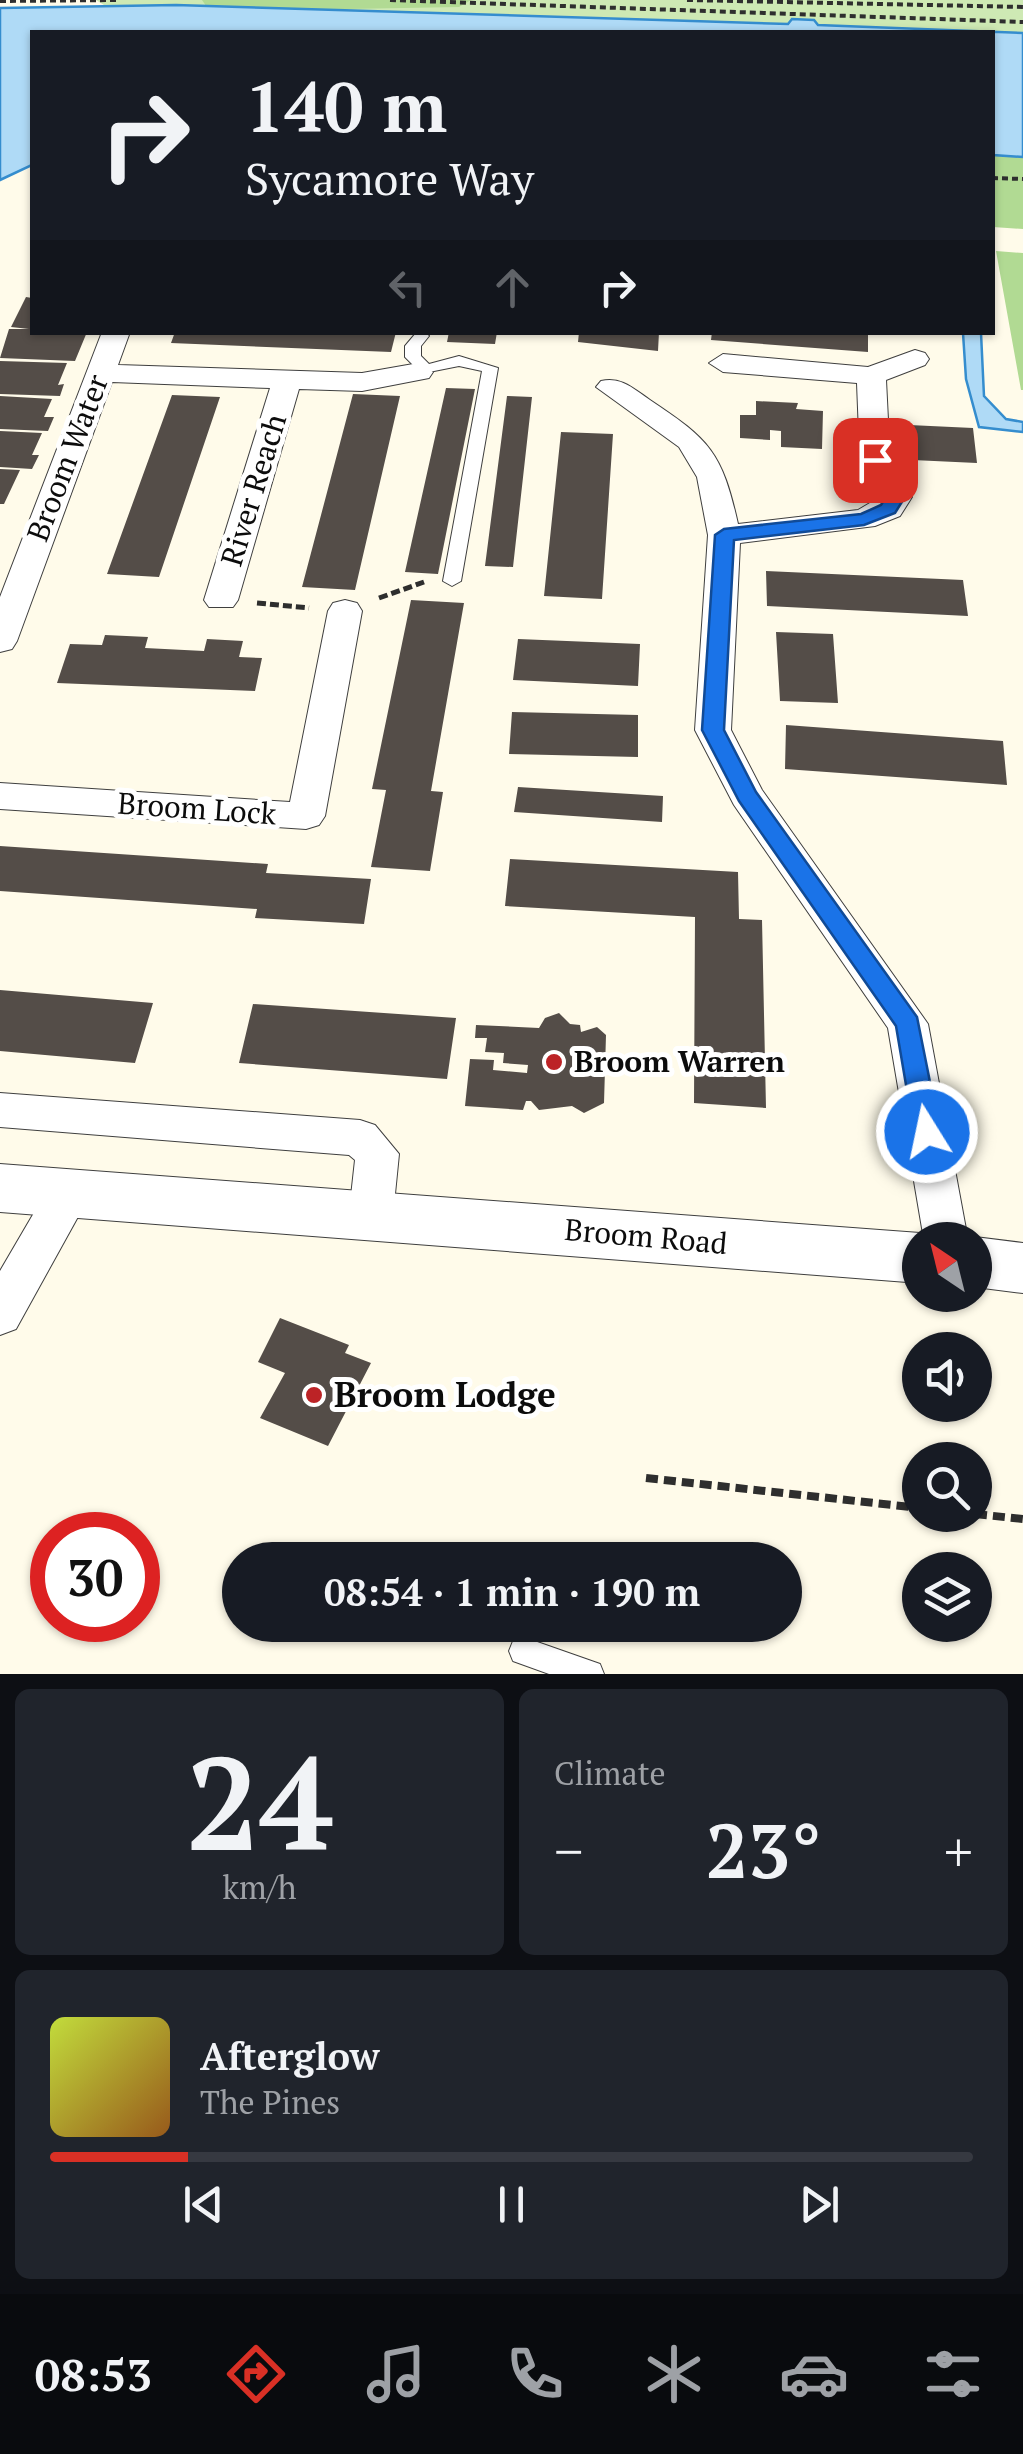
<!DOCTYPE html>
<meta charset="utf-8">
<style>
:root{--surface:#171b24;--page:#20242c;--text:#f1f3f6;--muted:#9ea1a6;--line:#363941;--accent:#d93025}
body{margin:0;font-family:"PT Serif",serif;background:var(--page);color:var(--text);height:100vh;display:flex;flex-direction:column;font-size:38px;white-space:nowrap}
*{box-sizing:border-box;margin:0}
p{font-size:32px;color:var(--muted)}
.icon{flex:none;width:55px;height:55px;fill:none;stroke:currentColor;stroke-width:2;stroke-linecap:round;stroke-linejoin:round}
.map{position:relative;height:1674px;overflow:hidden}
.drawer{display:flex;flex-direction:column;gap:15px;padding:15px;background:#0d0f14;flex:1}
.drawer>*{flex:none}
.banner{position:absolute;left:30px;top:30px;width:965px;height:305px;border-radius:0px;box-shadow:0 2px 8px #0004;background:#171b24;color:var(--text);overflow:hidden}
.needle{width:65px;rotate:325deg}
.controls{position:absolute;left:902px;top:1222px;display:grid;gap:20px}
.controls a{display:grid;place-items:center;width:90px;height:90px;border-radius:50%;background:var(--surface);box-shadow:0 2px 8px #0004;font-size:50px}
.speed{position:absolute;left:30px;top:1512px;display:flex;gap:20px;font-size:50px;font-weight:700;text-align:center}
.speed>*{display:grid;place-content:center;width:130px;height:130px;border-radius:50%;background:var(--surface);box-shadow:0 2px 8px #0004;line-height:1}
.speed .limit{border:15px solid #d22;background:#fff;color:#111}
.pin{position:absolute;display:grid;place-items:center;width:85px;height:85px;color:#fff;margin:-42px;border-radius:20px;box-shadow:0 5px 15px #0006}
.me{position:absolute;width:110px;margin:-55px;rotate:350deg;stroke-linejoin:round;filter:drop-shadow(0 0 8px #0008)}
.turn{display:flex;align-items:center;gap:35px;height:210px;padding:0 50px;font-size:45px}
.turn .icon{width:130px;height:130px;stroke-width:2.5}
.turn b{display:block;font-size:70px;line-height:85px}
.lanes{display:flex;align-items:center;height:95px;padding:0 50px;background:#0003;justify-content:center;gap:50px;direction:ltr}
.lanes .off{opacity:.35}
.big{font-size:75px;font-weight:700;line-height:1.1}
.drawer .card{flex:1;display:flex;flex-direction:column;justify-content:center;gap:15px;min-width:0;padding:0 35px;border-radius:15px;background:var(--page)}
.drawer .dial{align-items:center;gap:0}
.dial b{font-size:130px;line-height:1}
.song{display:flex;align-items:center;gap:30px}
.cover{width:120px;height:120px;border-radius:15px;background:linear-gradient(135deg,hsl(70 70% 55%),hsl(30 70% 35%))}
.played{height:10px;border-radius:5px;background:linear-gradient(90deg,var(--accent) 15%,var(--line) 15%)}
.keys{display:flex;justify-content:space-around;direction:ltr}
.heat{display:flex;justify-content:space-between;align-items:center;font-size:55px;direction:ltr}
.drawer .tiles{flex:1;display:grid;gap:15px;grid-template-columns:1fr 1fr}
.card:last-child{grid-column:span 2}
.trip{position:absolute;left:222px;top:1542px;width:580px;height:100px;border-radius:50px;background:var(--surface);box-shadow:0 2px 8px #0004;font-weight:700;line-height:100px;text-align:center}
.menu{display:flex;height:160px;justify-content:space-around;align-items:center;background:#090b0e;color:var(--muted)}
.menu .icon{width:70px;height:70px}
.menu .selected{color:var(--accent)}
.menu b{font-size:45px;color:var(--text)}
.map>svg:first-child{display:block}
.green{fill:#cee9b4}
.forest{fill:#b1da93}
.water{fill:#afdaf6;stroke:#358dce;stroke-width:2.5}
.building{fill:#544d48}
.lines{fill:none;stroke-linecap:round;stroke-linejoin:round}
.service-casing{stroke:#3f3f3f;stroke-width:2}
.minor-casing{stroke:#3f3f3f;stroke-width:2}
.tertiary-casing{stroke:#3f3f3f;stroke-width:2}
.path-far2{stroke:#2e2e2e;stroke-width:4;stroke-dasharray:6 4;stroke-linecap:butt}
.path-far1{stroke:#2e2e2e;stroke-width:5;stroke-dasharray:9 4;stroke-linecap:butt}
.path{stroke:#2e2e2e;stroke-width:8;stroke-dasharray:12 6;stroke-linecap:butt}
.service{fill:#fff;fill-rule:evenodd}
.minor{fill:#fff;fill-rule:evenodd}
.tertiary{fill:#fff;fill-rule:evenodd}
.route{fill:#1a73e8;stroke:#114b97;stroke-width:2.5}
.poi-dot{fill:#bc2326;stroke:#fff;stroke-width:4}
.labels{text-anchor:middle;stroke-width:10;stroke-linejoin:round;paint-order:stroke}
.street-label{font-size:30px;fill:#0c0c0c;stroke:#fff}
.poi-label{font-size:30px;font-weight:bold;fill:#0c0c0c;stroke:#fff;text-anchor:start}
.near-poi-label{font-size:35px;font-weight:bold;fill:#0c0c0c;stroke:#fff;text-anchor:start}
</style>
<div class="map">
<svg width="1023" height="1674" viewBox="0 0 1023 1674">
<rect width="100%" height="100%" fill="#fffbea"/>
<path class="green" d="M96,0h927v33l-206,-8 -4,-5 -20,-1 -4,5 -685,-19z"/>
<path class="forest" d="M202,0h269l-12,7 -166,3 -78,9z
M992,155l31,2v72l-30,-2z
M996,251l27,2v137h-2z"/>
<path class="water" d="M176,5l612,19 4,-5 22,1 4,5 205,8v124l-30,-2 -1,-123h-960v133l-32,15v-172z
M963,333h18l3,63 22,23 17,3v10l-44,-5 -13,-48z"/>
<path class="building" d="M26,297l6,1v34h55l-12,29 -75,-3 9,-29h20l-18,-2z
M175,332h221l-5,20 -220,-9z
M449,332h48l-2,12 -48,-2z
M579,332h80l-1,19 -80,-9z
M712,332h156v20l-157,-12z
M0,361l67,2 -9,22 6,-1 -4,12 -60,-2z
M446,388l29,1 -37,185 -33,-2z
M353,394l47,2 -45,194 -53,-3z
M172,395l48,2 -61,180 -52,-3z
M0,396l52,3 -8,18h10l-6,14 -48,-2z
M507,396l25,1 -19,170 -28,-1z
M756,401l42,2 -2,6 27,2 -1,38 -41,-2v-16l-11,-1v10l-30,-2v-23h16z
M888,424l85,4 4,35 -86,-4z
M0,431l42,2 -10,22h7l-7,14 -32,-2z
M561,432l52,2 -11,165 -58,-3z
M0,469l20,1 -16,34h-4z
M766,571l197,9 5,36 -201,-10z
M411,600l53,3 -33,188 12,1 -13,79 -59,-4 15,-77 -14,-1z
M776,632l57,2 5,69 -58,-2z
M105,635l43,2 -3,11 59,3 3,-12 36,2 -4,16 23,1 -7,33 -198,-8 13,-39 32,1z
M518,639l122,5 -2,42 -125,-6z
M512,712l126,3v42l-129,-3z
M786,725l217,16 4,44 -222,-16z
M518,787l145,9 -1,26 -148,-10z
M0,846l268,18 -2,9 105,6 -7,45 -109,-6 2,-9 -257,-18z
M510,859l228,13 1,47 23,1 4,188 -72,-5 1,-186 -190,-11z
M0,990l153,13 -18,60 -135,-12z
M253,1004l203,14 -9,61 -208,-16z
M559,1013l11,11 10,1 1,7 16,-5 9,8 -2,68 -20,10 -12,-7 -33,4 -8,-9h-5l-3,9 -58,-4 5,-47 24,1 -1,10 34,3 1,-8 -25,-2 1,-10 -19,-1 2,-14h-12l1,-13 63,3 6,-10z
M280,1318l69,27 -4,8 26,10 -43,83 -68,-28 25,-45 -27,-11z"/>
<g class="lines">
<g class="service-casing">
<path id="service" d="M425,332l4,4 -8,10v10l8,8 30,-8 39,12 -37,213 -9,5 -9,-5 39,-210 -23,-5 -45,9 -3,-3 5,-4 -11,-11v-11l11,-13z
M523,1637l77,27 4,10h-55l-36,-13 -4,-10 4,-10z"/>
</g>
<g class="minor-casing">
<path id="minor" d="M102,332h28l-12,33 244,8 57,-10 14,9 -4,6 -67,13 -63,-2 -61,211 -5,7h-24l-5,-7 66,-212 -158,-6 -95,259 -5,8 -12,3v-55z
M915,350l10,3 4,6 -4,6 -39,15 4,80 22,37 -12,19 -25,10 -135,17 -9,187 31,60 166,234 40,216h-44l-36,-212 -154,-223 -39,-75 13,-195 -11,-58 -18,-30 -83,-60 5,-6c20,-5 33,8 49,19 60,40 72,52 88,124l120,-14 22,-13 -20,-37 -3,-77 -134,-11 -14,-9 14,-9 145,13z
M345,600l12,3 5,8 -37,205 -6,9 -13,4 -306,-20v-26l290,19 38,-191 5,-8z
M0,1093l360,27 15,5 24,29 -6,60 -6,13 -16,6 -16,-6 -6,-13 6,-54 -6,-5 -349,-28z
M68,1176l16,6 6,13 -74,134 -16,6v-64l52,-89z"/>
</g>
<g class="tertiary-casing">
<path id="tertiary" d="M0,1164l920,69 19,7h-19v43l-920,-71z
M975,1237l48,6v50l-48,-6v-47h-8z"/>
</g>
<path class="path-far2" d="M390,0l633,22
M687,0l336,7
M0,1l119,-1
M992,178l31,1"/>
<path class="path-far1" d="M379,598l45,-16
M257,603l52,5"/>
<path class="path" d="M646,1478l274,30
M975,1514l48,5"/>
<use href="#service" class="service"/>
<use href="#minor" class="minor"/>
<use href="#tertiary" class="tertiary"/>
</g>
<path class="route" d="M868,456h14l23,41 -10,16 -31,12 -130,15 -10,190 32,62 161,225 23,115 -13,10 -13,-10 -18,-106 -157,-225 -37,-71 13,-195 9,-6 137,-15 20,-9 5,-8 -20,-37z"/>
<g class="poi-dot">
<circle cx="554" cy="1062" r="10"/>
<circle cx="314" cy="1395" r="10"/>
</g>
<g class="labels">
<g class="street-label">
<text transform="translate(68 458) rotate(-69)" y="10">Broom Water</text>
<text transform="translate(254 490) rotate(-73)" y="10">River Reach</text>
<text transform="translate(197 809) rotate(4)" y="10">Broom Lock</text>
<text transform="translate(646 1237) rotate(5)" y="10">Broom Road</text>
</g>
<g class="poi-label">
<text x="574" y="1072">Broom Warren</text>
</g>
<g class="near-poi-label">
<text x="334" y="1407">Broom Lodge</text>
</g>
</g>
</svg>
<div class="controls">
<a><svg class="needle" viewBox="-14 -14 28 28"><path d="M0-13l5 13h-10z" fill="#e53935"/><path d="M0 13l5-13h-10z" fill="#9ea1a6"/></svg></a>
<a><svg class="icon" aria-label="sound" viewBox="0 0 24 24"><path d="M4 9h4l5-4v14l-5-4H4zM17 9q2 3 0 6"/></svg></a>
<a><svg class="icon" aria-label="search" viewBox="0 0 24 24"><circle cx="10" cy="10" r="6"/><path d="M15 15l6 6"/></svg></a>
<a><svg class="icon" aria-label="layers" viewBox="0 0 24 24"><path d="M12 4l9 5-9 5-9-5zM3 14l9 5 9-5"/></svg></a>
</div>
<div class="speed"><div class="limit">30</div></div>
<div class="pin" style="left:875px;top:460px;background:#d93025"><svg class="icon" aria-label="arrive" viewBox="0 0 24 24"><path d="M6 21V4h12l-3 4 3 4H6"/></svg></div>
<svg class="me" style="left:927px;top:1132px" viewBox="-20 -20 40 40"><circle r="17" fill="#1a73e8" stroke="#fff" stroke-width="3"/><path d="M0-11L8 9 0 5-8 9z" fill="#fff"/></svg>
<div class="trip">08:54 · 1 min · 190 m</div>
<div class="banner">
<div class="turn"><svg class="icon" aria-label="right" viewBox="0 0 24 24"><path d="M7 20v-9h11M14 6l5 5-5 5"/></svg><div><b>140 m</b>Sycamore Way</div></div>
<div class="lanes"><svg class="icon off" aria-label="left" viewBox="0 0 24 24"><path d="M17 20v-9H6M10 6l-5 5 5 5"/></svg><svg class="icon off" aria-label="ahead" viewBox="0 0 24 24"><path d="M12 20V5M6 11l6-6 6 6"/></svg><svg class="icon" aria-label="right" viewBox="0 0 24 24"><path d="M7 20v-9h11M14 6l5 5-5 5"/></svg></div>
</div>
</div>
<section class="drawer">
<div class="tiles">
<div class="card dial"><b>24</b><p>km/h</p></div>
<div class="card"><p>Climate</p>
<div class="heat"><a>−</a><b class="big">23°</b><a>+</a></div>
</div>
<div class="card">
<div class="song"><i class="cover"></i><div><b>Afterglow</b><p>The Pines</p></div></div>
<div class="played"></div>
<div class="keys"><svg class="icon" aria-label="previous" viewBox="0 0 24 24"><path d="M18 5L8 12l10 7zM5 5v14"/></svg><svg class="icon" aria-label="pause" viewBox="0 0 24 24"><path d="M8 5v14M16 5v14"/></svg><svg class="icon" aria-label="next" viewBox="0 0 24 24"><path d="M6 5l10 7-10 7zM19 5v14"/></svg></div>
</div>
</div>
</section>
<nav class="menu">
<b>08:53</b>
<svg class="icon selected" aria-label="directions" viewBox="0 0 24 24"><path d="M12 3l9 9-9 9-9-9zM9 14v-3h6M13 9l2 2-2 2"/></svg>
<svg class="icon" aria-label="music" viewBox="0 0 24 24"><path d="M9 18V5l10-2v13"/><circle cx="6" cy="18" r="3"/><circle cx="16" cy="16" r="3"/></svg>
<svg class="icon" aria-label="phone" viewBox="0 0 24 24"><path d="M5 4h4l2 5-3 2q2 4 5 5l2-3 5 2v4C11 20 4 13 5 4z"/></svg>
<svg class="icon" aria-label="climate" viewBox="0 0 24 24"><path d="M12 3v18M4 7l16 10M4 17L20 7"/></svg>
<svg class="icon" aria-label="car" viewBox="0 0 24 24"><path d="M5 17H2v-5l4-1 3-4h7l3 4 3 1v5h-3M9 17h6M6 11h13"/><circle cx="7" cy="17" r="2"/><circle cx="17" cy="17" r="2"/></svg>
<svg class="icon" aria-label="filters" viewBox="0 0 24 24"><path d="M4 7h16M4 17h16"/><circle cx="9" cy="7" r="2"/><circle cx="15" cy="17" r="2"/></svg>
</nav>
